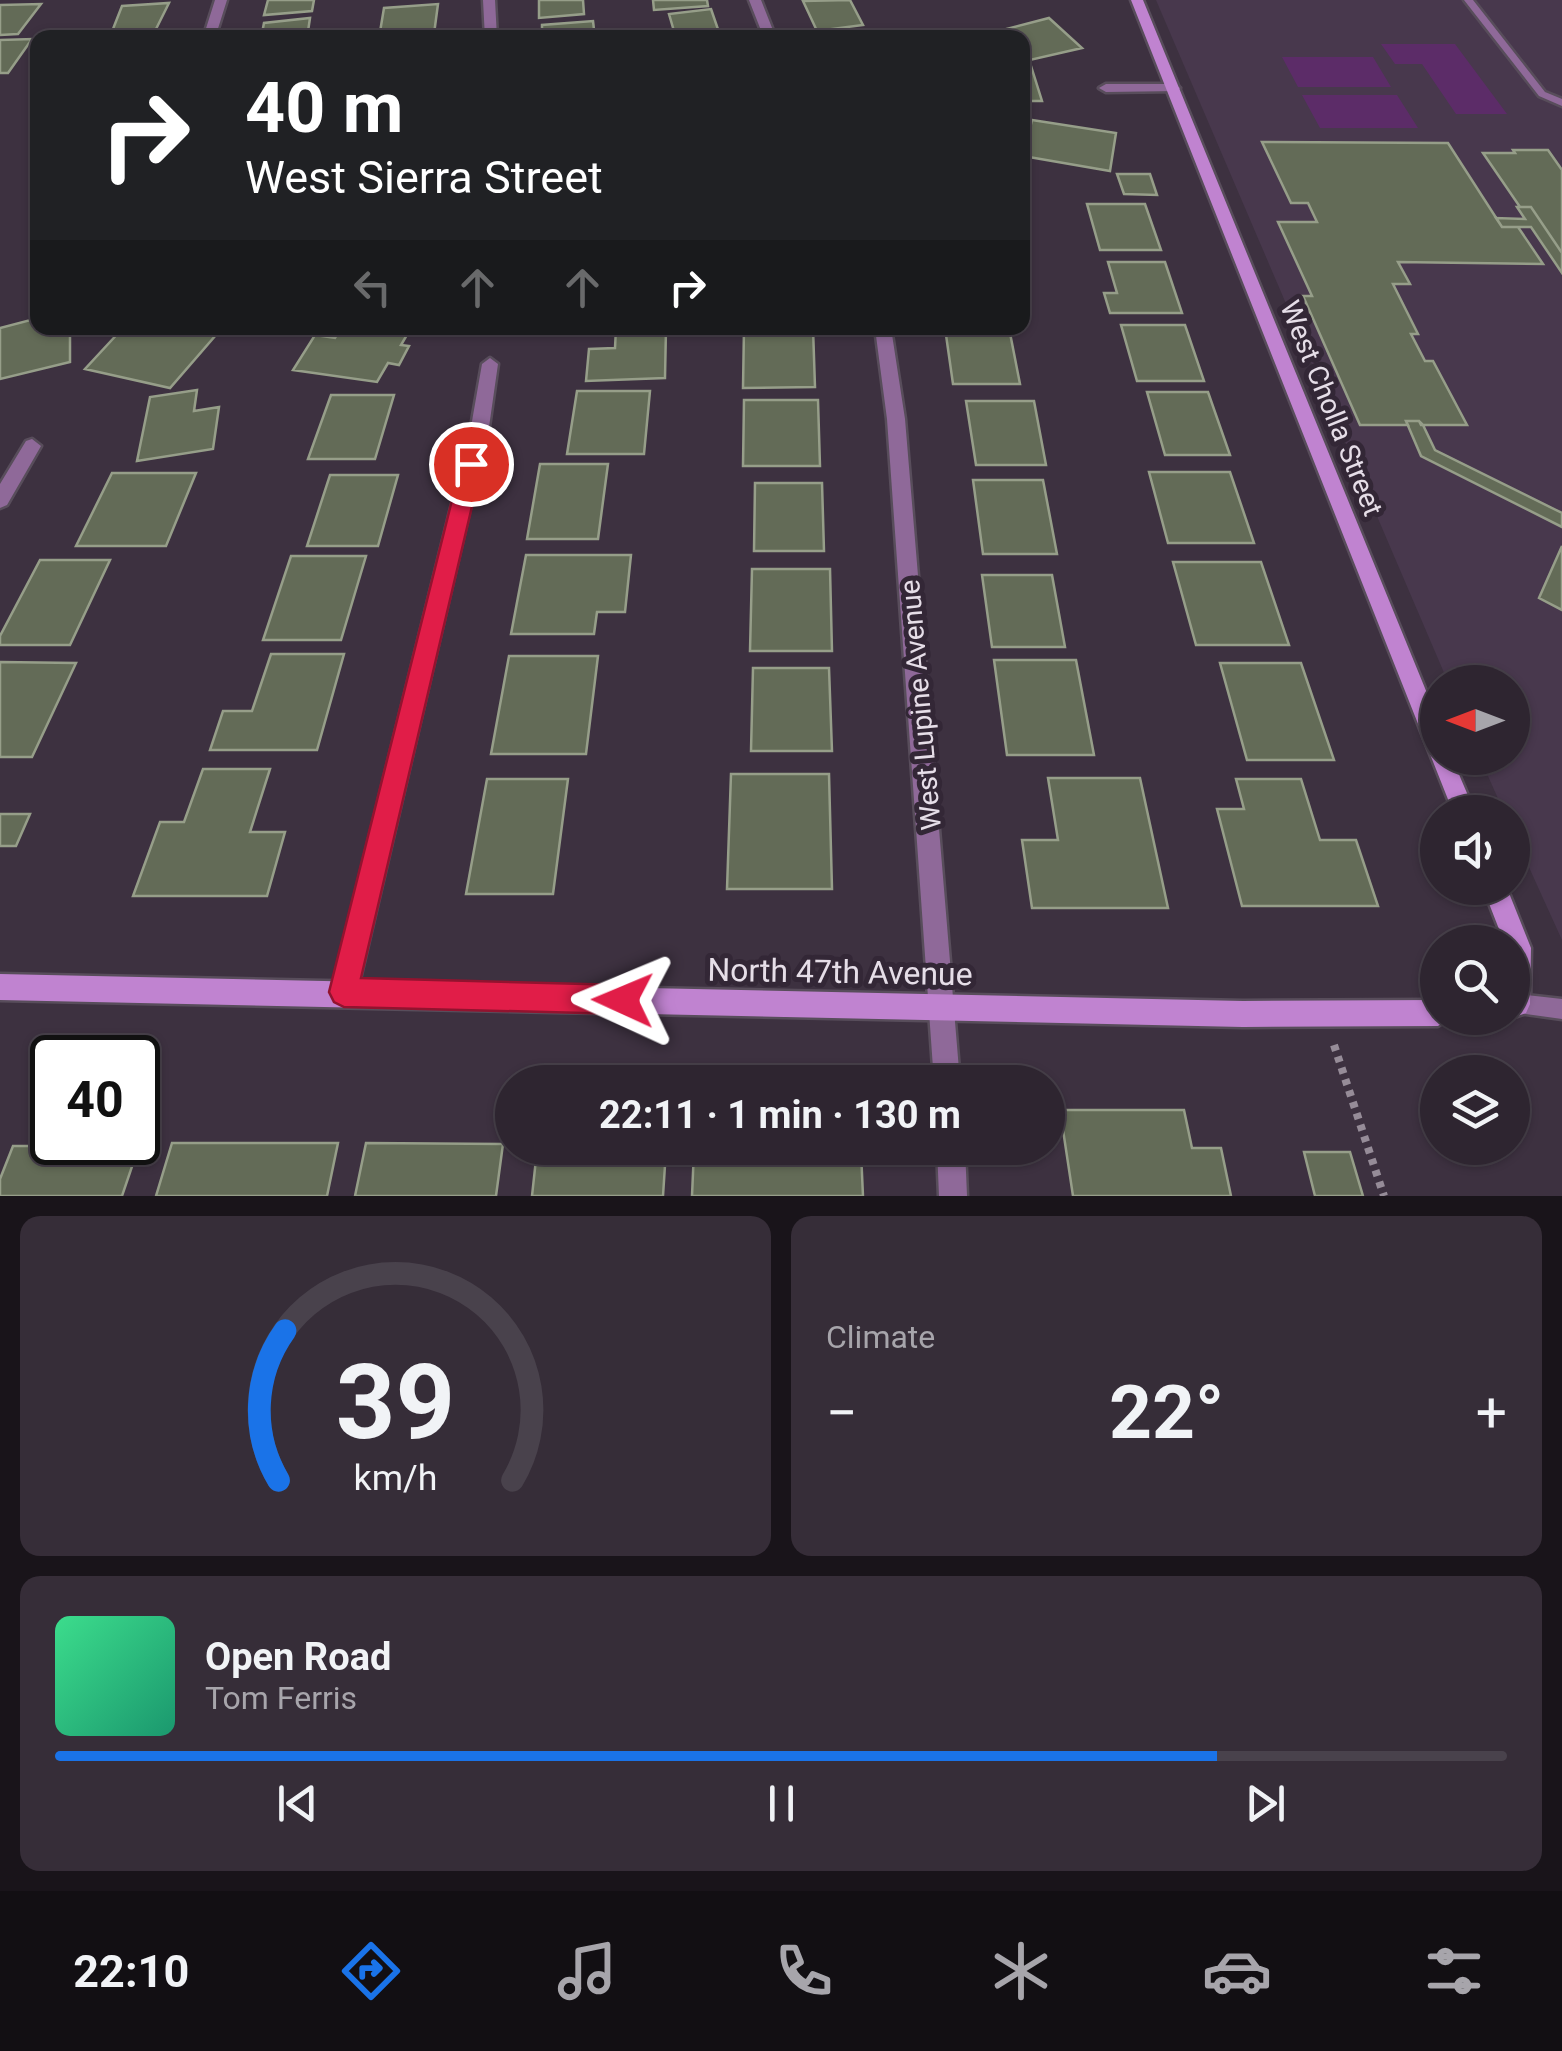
<!DOCTYPE html>
<meta charset="utf-8">
<style>
:root{--surface:#2e2530;--page:#362d38;--text:#f1f3f6;--muted:#a7a5ab;--line:#49424c;--accent:#1a73e8}
body{margin:0;font-family:Roboto,sans-serif;background:var(--page);color:var(--text);height:100vh;display:flex;flex-direction:column;font-size:38px;white-space:nowrap}
*{box-sizing:border-box;margin:0}
p{font-size:32px;color:var(--muted)}
.icon{flex:none;width:55px;height:55px;fill:none;stroke:currentColor;stroke-width:2;stroke-linecap:round;stroke-linejoin:round}
.map{position:relative;height:1196px;overflow:hidden}
.side{display:flex;flex-direction:column;gap:20px;padding:20px;background:#19141a;flex:1}
.side>*{flex:none}
.guide{position:absolute;left:30px;top:30px;width:1000px;height:305px;border-radius:20px;box-shadow:0 2px 8px #0004,0 0 0 2px var(--line);background:#202124;color:#fff;overflow:hidden}
.needle{width:65px;rotate:270deg}
.buttons{position:absolute;left:1420px;top:665px;display:grid;gap:20px}
.buttons a{display:grid;place-items:center;width:110px;height:110px;border-radius:50%;background:var(--surface);box-shadow:0 2px 8px #0004,0 0 0 2px var(--line);font-size:50px}
.speed{position:absolute;left:30px;top:1035px;display:flex;gap:20px;font-size:50px;font-weight:700;text-align:center}
.speed>*{display:grid;place-content:center;width:130px;height:130px;border-radius:50%;background:var(--surface);box-shadow:0 2px 8px #0004,0 0 0 2px var(--line);line-height:1}
.speed .limit{border:5px solid #111;border-radius:15px;background:#fff;color:#111}
.pin{position:absolute;display:grid;place-items:center;width:85px;height:85px;color:#fff;margin:-42px;border:5px solid #fff;border-radius:50%;box-shadow:0 2px 10px #0007}
.me{position:absolute;width:110px;margin:-55px;rotate:271deg;stroke-linejoin:round;filter:drop-shadow(0 0 8px #0008)}
.turn{display:flex;align-items:center;gap:35px;height:210px;padding:0 50px;font-size:45px}
.turn .icon{width:130px;height:130px;stroke-width:2.5}
.turn b{display:block;font-size:70px;line-height:85px}
.lanes{display:flex;align-items:center;height:95px;padding:0 50px;background:#0003;justify-content:center;gap:50px;direction:ltr}
.lanes .off{opacity:.35}
.big{font-size:75px;font-weight:700;line-height:1.1}
.side .card{flex:1;display:flex;flex-direction:column;justify-content:center;gap:15px;min-width:0;padding:0 35px;border-radius:20px;background:var(--page)}
.side .dial{align-items:center;gap:0}
.dial svg{height:260px;overflow:visible;fill:none;stroke:var(--line);stroke-width:7;stroke-linecap:round;text-anchor:middle}
.dial text{fill:var(--text);stroke:none}
.song{display:flex;align-items:center;gap:30px}
.cover{width:120px;height:120px;border-radius:15px;background:linear-gradient(135deg,hsl(150 70% 55%),hsl(160 70% 35%))}
.played{height:10px;border-radius:5px;background:linear-gradient(90deg,var(--accent) 80%,var(--line) 80%)}
.keys{display:flex;justify-content:space-around;direction:ltr}
.heat{display:flex;justify-content:space-between;align-items:center;font-size:55px;direction:ltr}
.side .tiles{flex:1;display:grid;gap:20px;grid-template-columns:1fr 1fr}
.card:last-child{grid-column:span 2}
.trip{position:absolute;left:495px;top:1065px;width:570px;height:100px;border-radius:50px;background:var(--surface);box-shadow:0 2px 8px #0004,0 0 0 2px var(--line);font-weight:700;line-height:100px;text-align:center}
.dock{display:flex;height:160px;justify-content:space-around;align-items:center;background:#120f13;color:var(--muted)}
.dock .icon{width:70px;height:70px}
.dock .selected{color:var(--accent)}
.dock b{font-size:45px;color:var(--text)}
.map>svg:first-child{display:block}
.built{fill:#48384d}
.green{fill:#5c2c68}
.building{fill:#636b57;stroke:#969e89;stroke-width:2.5}
.lines{fill:none;stroke-linecap:round;stroke-linejoin:round}
.lane-casing{stroke:#584d5b;stroke-width:5}
.street-casing{stroke:#584d5b;stroke-width:5}
.secondary-casing{stroke:#584d5b;stroke-width:5}
.path{stroke:#968c98;stroke-width:8;stroke-dasharray:6 6;stroke-linecap:butt}
.lane{fill:#8f6999;fill-rule:evenodd}
.street{fill:#8f6999;fill-rule:evenodd}
.secondary{fill:#c083d0;fill-rule:evenodd}
.route{fill:#e11d48;stroke:#92132f;stroke-width:2.5}
.labels{text-anchor:middle;stroke-width:10;stroke-linejoin:round;paint-order:stroke}
.street-label{font-size:28px;fill:#e6dee8;stroke:#332736}
.near-street-label{font-size:32px;fill:#e6dee8;stroke:#332736}
</style>
<div class="map">
<svg width="1562" height="1196" viewBox="0 0 1562 1196">
<rect width="100%" height="100%" fill="#3d3140"/>
<path class="built" d="M1156,0h406v940l-49,-108 -1,-20h-8l-24,-54h32v-76h-64z"/>
<path class="green" d="M1381,44h74l52,70h-51l-34,-50h-27z
M1282,57h91l18,30h-93z
M1302,95h95l21,33h-98z"/>
<path class="building" d="M268,0h46l-2,11 -48,4z
M539,0h44l1,14 -45,4z
M653,0h54l1,6 -54,4z
M850,0l13,25 -46,6 -14,-30z
M169,3l-14,28 -44,3 11,-28z
M41,4l-23,30 -18,1v-30z
M438,4l-4,30 -55,4 5,-30z
M711,9l10,29h-45l-7,-24z
M310,18l-3,20h-46l3,-15z
M1049,18l33,30 -52,12 -8,-7v-15h-16l-7,-7z
M593,21l2,17h-53v-13z
M32,39l-24,34h-8v-33z
M1022,66h9l11,35h-20z
M1032,120l84,13 -6,38 -87,-15z
M1262,142l186,1 54,84h16l25,37 -145,-2 12,22h-17l25,50h-7l14,27h8l34,64h-46l-2,-4h-13l2,4h-48l-57,-129h9l-34,-74h39l-9,-19h-17z
M1513,150h35l14,20v83l-31,-46h-11l-37,-54h32z
M1117,174h33l7,21 -33,-1z
M1087,204h58l16,46h-61z
M1517,207h14l31,46v20l-31,-46h-29l-6,-9 29,1z
M1108,262h57l17,51h-72l-6,-20h13z
M38,318v10h32v34l-70,17v-51z
M1121,325h64l19,56h-67z
M123,328h99l-52,60 -85,-19z
M341,328h70l-10,17 8,1 -10,19 -11,-2 -11,19 -84,-12 22,-35 20,3z
M616,328h50l-1,50 -79,3 3,-32 26,-1z
M744,328h69l2,59 -72,1z
M945,328h64l11,56h-67z
M197,390l-3,21 25,-4 -6,42 -76,12 13,-64z
M577,391h73l-6,63h-77z
M1147,392h61l22,63h-65z
M331,395h63l-19,64h-67z
M744,400h74l2,66h-77z
M966,401h68l12,64h-70z
M1406,421h13l4,4 12,25 127,63v14l-141,-71z
M540,464h68l-10,75h-71z
M1149,472h81l24,71h-86z
M112,473h84l-30,73h-90z
M330,475h68l-20,71h-71z
M973,480h70l14,74h-74z
M755,483h67l2,68h-70z
M1562,546v64l-23,-12z
M526,555h105l-6,57h-28l-3,22h-83z
M291,556h75l-25,84h-78z
M40,560h70l-40,85h-70v-9z
M1173,562h88l28,83h-93z
M752,569h78l2,82h-82z
M982,575h70l13,72h-73z
M271,654h73l-27,96h-107l13,-39h29z
M509,656h89l-12,98h-95z
M994,660h82l18,95h-87z
M0,662l76,1 -44,94h-32z
M1220,663h81l33,97h-87z
M753,668h76l3,83h-81z
M203,769h67l-20,63h35l-18,64h-134l27,-74h24z
M731,774h98l3,115h-105z
M1048,778h92l28,130h-136l-10,-68h36z
M487,779h81l-15,115h-87z
M1236,779h65l19,61h36l22,66h-136l-25,-97h27z
M0,814h30l-14,32h-16z
M1060,1110h124l8,38h29l10,48h-158z
M172,1143h166l-11,53h-171z
M366,1143l137,1 -7,52h-141z
M13,1146h126l-17,50h-122v-17z
M537,1150h129l-3,46h-131z
M694,1150l167,2 2,44h-171z
M1304,1152h46l13,44h-48z"/>
<g class="lines">
<g class="lane-casing">
<path id="lane" d="M1464,0h9l72,92 17,7v7l-23,-10z
M1517,994l45,5v20l-50,-7v-16z"/>
</g>
<g class="street-casing">
<path id="street" d="M215,0h12l-12,38h-12z
M483,0h12l2,38h-12z
M749,0h12l15,38h-12z
M1173,84l7,4 -2,3 -72,1 -7,-4 7,-4z
M875,328h16l14,91 55,663h-26l-47,-663z
M490,358l8,6 -9,63 -132,565 -4,9 -9,4 -9,-4 -4,-9 140,-565 11,-63z
M32,439l9,7 -34,59 -7,3v-24l26,-43z
M937,1148h28l2,48h-28z"/>
</g>
<g class="secondary-casing">
<path id="secondary" d="M1131,0h12l295,720v38h14l23,54h-22z
M1483,888h24l24,60 -1,56 -4,9 -14,5h-1l1,-76h-8z
M0,974l1243,27 195,-1v18h11l-11,8 -195,1 -1243,-27z"/>
</g>
<path class="path" d="M1334,1045l50,151"/>
<use href="#lane" class="lane"/>
<use href="#street" class="street"/>
<use href="#secondary" class="secondary"/>
</g>
<path class="route" d="M471,456l11,8 -121,514 262,7 10,4 5,11 -5,10 -10,4 -279,-7 -10,-5 -5,-10 132,-528z"/>
<g class="labels">
<g class="street-label">
<text transform="translate(1332 408) rotate(68)" y="10">West Cholla Street</text>
<text transform="translate(920 705) rotate(-95)" y="10">West Lupine Avenue</text>
</g>
<g class="near-street-label">
<text transform="translate(840 972) rotate(1)" y="11">North 47th Avenue</text>
</g>
</g>
</svg>
<div class="buttons">
<a><svg class="needle" viewBox="-14 -14 28 28"><path d="M0-13l5 13h-10z" fill="#e53935"/><path d="M0 13l5-13h-10z" fill="#a7a5ab"/></svg></a>
<a><svg class="icon" aria-label="sound" viewBox="0 0 24 24"><path d="M4 9h4l5-4v14l-5-4H4zM17 9q2 3 0 6"/></svg></a>
<a><svg class="icon" aria-label="search" viewBox="0 0 24 24"><circle cx="10" cy="10" r="6"/><path d="M15 15l6 6"/></svg></a>
<a><svg class="icon" aria-label="layers" viewBox="0 0 24 24"><path d="M12 4l9 5-9 5-9-5zM3 14l9 5 9-5"/></svg></a>
</div>
<div class="speed"><div class="limit">40</div></div>
<div class="pin" style="left:471px;top:464px;background:#d93025"><svg class="icon" aria-label="arrive" viewBox="0 0 24 24"><path d="M6 21V4h12l-3 4 3 4H6"/></svg></div>
<svg class="me" style="left:623px;top:1000px" viewBox="-20 -20 40 40"><path d="M0-17L14 15 0 8-14 15z" fill="#e11d48" stroke="#fff" stroke-width="4"/></svg>
<div class="trip">22:11 · 1 min · 130 m</div>
<div class="guide">
<div class="turn"><svg class="icon" aria-label="right" viewBox="0 0 24 24"><path d="M7 20v-9h11M14 6l5 5-5 5"/></svg><div><b>40 m</b>West Sierra Street</div></div>
<div class="lanes"><svg class="icon off" aria-label="left" viewBox="0 0 24 24"><path d="M17 20v-9H6M10 6l-5 5 5 5"/></svg><svg class="icon off" aria-label="ahead" viewBox="0 0 24 24"><path d="M12 20V5M6 11l6-6 6 6"/></svg><svg class="icon off" aria-label="ahead" viewBox="0 0 24 24"><path d="M12 20V5M6 11l6-6 6 6"/></svg><svg class="icon" aria-label="right" viewBox="0 0 24 24"><path d="M7 20v-9h11M14 6l5 5-5 5"/></svg></div>
</div>
</div>
<section class="side">
<div class="tiles">
<div class="card dial"><svg viewBox="0 0 100 80">
<path d="M14 69A42 42 0 1 1 86 69"/>
<path d="M14 69A42 42 0 0 1 16 23" stroke="#1a73e8"/>
<text x="50" y="56" font-size="32" font-weight="700">39</text>
<text x="50" y="72" font-size="11">km/h</text>
</svg></div>
<div class="card"><p>Climate</p>
<div class="heat"><a>−</a><b class="big">22°</b><a>+</a></div>
</div>
<div class="card">
<div class="song"><i class="cover"></i><div><b>Open Road</b><p>Tom Ferris</p></div></div>
<div class="played"></div>
<div class="keys"><svg class="icon" aria-label="previous" viewBox="0 0 24 24"><path d="M18 5L8 12l10 7zM5 5v14"/></svg><svg class="icon" aria-label="pause" viewBox="0 0 24 24"><path d="M8 5v14M16 5v14"/></svg><svg class="icon" aria-label="next" viewBox="0 0 24 24"><path d="M6 5l10 7-10 7zM19 5v14"/></svg></div>
</div>
</div>
</section>
<nav class="dock">
<b>22:10</b>
<svg class="icon selected" aria-label="directions" viewBox="0 0 24 24"><path d="M12 3l9 9-9 9-9-9zM9 14v-3h6M13 9l2 2-2 2"/></svg>
<svg class="icon" aria-label="music" viewBox="0 0 24 24"><path d="M9 18V5l10-2v13"/><circle cx="6" cy="18" r="3"/><circle cx="16" cy="16" r="3"/></svg>
<svg class="icon" aria-label="phone" viewBox="0 0 24 24"><path d="M5 4h4l2 5-3 2q2 4 5 5l2-3 5 2v4C11 20 4 13 5 4z"/></svg>
<svg class="icon" aria-label="climate" viewBox="0 0 24 24"><path d="M12 3v18M4 7l16 10M4 17L20 7"/></svg>
<svg class="icon" aria-label="car" viewBox="0 0 24 24"><path d="M5 17H2v-5l4-1 3-4h7l3 4 3 1v5h-3M9 17h6M6 11h13"/><circle cx="7" cy="17" r="2"/><circle cx="17" cy="17" r="2"/></svg>
<svg class="icon" aria-label="filters" viewBox="0 0 24 24"><path d="M4 7h16M4 17h16"/><circle cx="9" cy="7" r="2"/><circle cx="15" cy="17" r="2"/></svg>
</nav>
